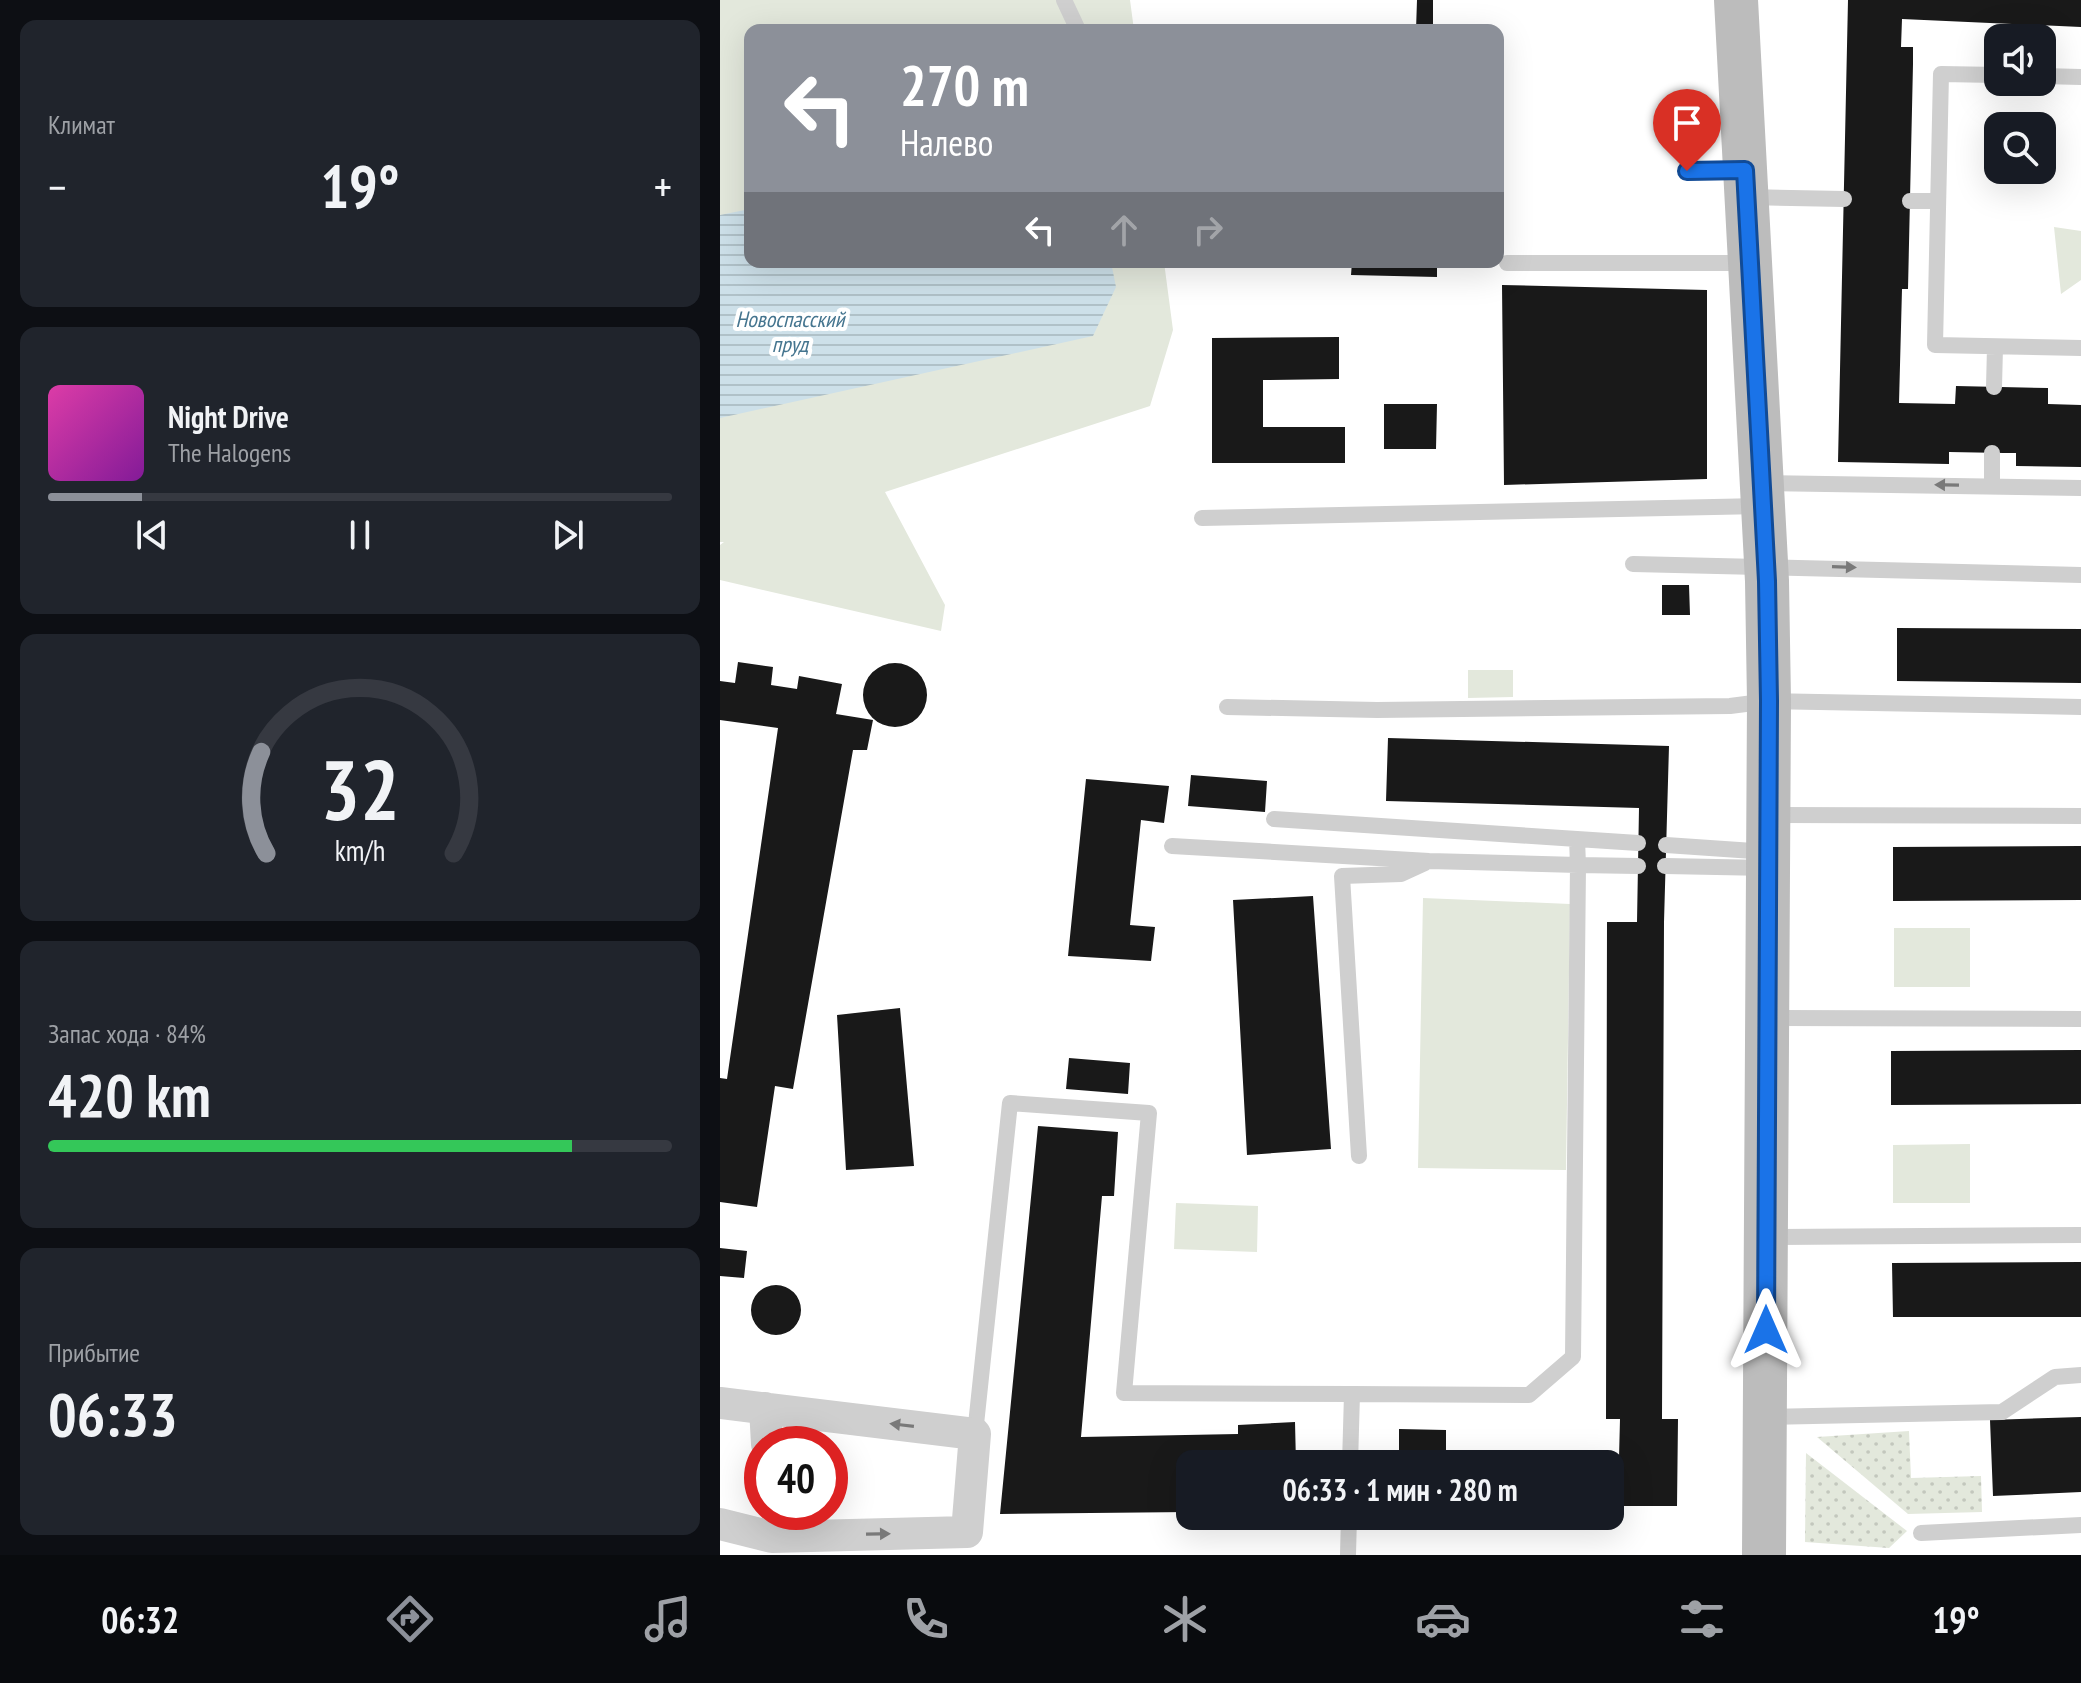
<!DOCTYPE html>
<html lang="ru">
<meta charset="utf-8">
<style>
:root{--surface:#171b24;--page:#20242c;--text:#f1f3f6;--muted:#9ea1a6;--line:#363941;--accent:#8c9099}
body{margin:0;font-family:"PT Sans Narrow",sans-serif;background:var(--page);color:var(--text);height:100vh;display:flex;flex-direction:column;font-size:30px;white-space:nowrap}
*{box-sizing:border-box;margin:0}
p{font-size:26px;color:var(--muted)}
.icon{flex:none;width:44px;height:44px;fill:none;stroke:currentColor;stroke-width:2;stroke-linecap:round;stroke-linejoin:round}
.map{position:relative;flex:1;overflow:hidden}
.panel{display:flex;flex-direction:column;gap:20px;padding:20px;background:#0d0f14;width:720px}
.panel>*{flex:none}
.hud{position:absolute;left:24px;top:24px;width:760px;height:244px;border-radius:16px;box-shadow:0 8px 32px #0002;background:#8c9099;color:#fff;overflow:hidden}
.fabs{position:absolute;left:1264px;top:24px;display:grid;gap:16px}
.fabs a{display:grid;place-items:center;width:72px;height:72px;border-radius:16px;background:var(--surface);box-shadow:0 8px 32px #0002;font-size:40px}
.speed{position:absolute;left:24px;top:1426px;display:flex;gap:16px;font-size:40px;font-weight:700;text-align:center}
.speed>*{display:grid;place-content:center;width:104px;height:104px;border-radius:50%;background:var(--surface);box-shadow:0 8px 32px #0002;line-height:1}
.speed .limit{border:12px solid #d22;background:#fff;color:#111}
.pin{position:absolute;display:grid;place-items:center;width:68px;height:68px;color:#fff;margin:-82px -34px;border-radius:50% 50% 50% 0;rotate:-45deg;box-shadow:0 0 8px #0007}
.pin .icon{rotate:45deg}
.me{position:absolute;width:88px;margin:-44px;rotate:0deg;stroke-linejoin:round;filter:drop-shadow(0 0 6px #0008)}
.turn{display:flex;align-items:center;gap:28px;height:168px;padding:0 24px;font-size:36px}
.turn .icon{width:104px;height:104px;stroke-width:2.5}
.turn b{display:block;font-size:56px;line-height:68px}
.lanes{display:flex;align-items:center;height:76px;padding:0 24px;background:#0003;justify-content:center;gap:40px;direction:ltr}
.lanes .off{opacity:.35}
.big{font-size:60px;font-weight:600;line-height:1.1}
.panel .tile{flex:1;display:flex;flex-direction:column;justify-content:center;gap:12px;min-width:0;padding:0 28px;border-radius:16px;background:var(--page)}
.panel .dial{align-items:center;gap:0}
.dial svg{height:208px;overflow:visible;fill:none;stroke:var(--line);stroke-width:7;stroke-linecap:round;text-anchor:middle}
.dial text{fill:var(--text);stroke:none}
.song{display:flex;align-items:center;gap:24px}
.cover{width:96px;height:96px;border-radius:12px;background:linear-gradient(135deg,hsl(320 70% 55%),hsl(290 70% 35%))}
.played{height:8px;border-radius:4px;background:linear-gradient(90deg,var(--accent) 15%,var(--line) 15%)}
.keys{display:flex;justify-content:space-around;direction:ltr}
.heat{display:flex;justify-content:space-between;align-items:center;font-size:44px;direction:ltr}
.charge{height:12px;border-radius:6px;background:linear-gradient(90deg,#34c759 84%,var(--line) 0)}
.trip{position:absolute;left:456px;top:1450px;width:448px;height:80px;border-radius:16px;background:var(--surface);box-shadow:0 8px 32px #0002;font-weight:600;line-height:80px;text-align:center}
.tabs{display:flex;height:128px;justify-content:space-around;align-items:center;background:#090b0e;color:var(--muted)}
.tabs .icon{width:56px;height:56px}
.tabs .current{color:var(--accent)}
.tabs b{font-size:36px;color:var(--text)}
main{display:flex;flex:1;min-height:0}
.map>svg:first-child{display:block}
.grass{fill:url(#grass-dots)}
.green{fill:#e3e8dc}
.water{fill:url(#water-rules)}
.building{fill:#191919}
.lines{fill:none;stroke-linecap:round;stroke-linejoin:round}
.lane{stroke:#cfcfcf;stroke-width:16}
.street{stroke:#cfcfcf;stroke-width:32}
.secondary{stroke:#bcbcbc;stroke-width:44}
.oneway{fill:#797979}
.route-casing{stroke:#114b97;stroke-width:20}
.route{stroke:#1a73e8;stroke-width:14}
.labels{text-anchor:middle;stroke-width:8;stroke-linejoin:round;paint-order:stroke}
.water-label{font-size:22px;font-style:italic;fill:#45758f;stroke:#fff}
</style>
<main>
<section class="panel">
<div class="tile"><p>Климат</p>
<div class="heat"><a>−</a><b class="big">19°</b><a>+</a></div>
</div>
<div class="tile">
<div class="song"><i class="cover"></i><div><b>Night Drive</b><p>The Halogens</p></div></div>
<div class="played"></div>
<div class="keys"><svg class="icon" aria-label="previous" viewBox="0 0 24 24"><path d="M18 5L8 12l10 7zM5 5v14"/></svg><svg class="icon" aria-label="pause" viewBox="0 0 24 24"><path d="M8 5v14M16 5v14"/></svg><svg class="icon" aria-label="next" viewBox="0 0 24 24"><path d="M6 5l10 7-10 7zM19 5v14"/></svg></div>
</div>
<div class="tile dial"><svg viewBox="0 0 100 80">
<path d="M14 69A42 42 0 1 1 86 69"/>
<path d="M14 69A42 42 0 0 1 12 30" stroke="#8c9099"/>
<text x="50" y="56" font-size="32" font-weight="700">32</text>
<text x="50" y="72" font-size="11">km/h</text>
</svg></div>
<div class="tile"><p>Запас хода · 84%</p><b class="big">420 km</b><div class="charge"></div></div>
<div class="tile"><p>Прибытие</p><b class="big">06:33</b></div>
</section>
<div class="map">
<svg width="1361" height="1555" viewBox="0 0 1361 1555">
<defs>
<pattern id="grass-dots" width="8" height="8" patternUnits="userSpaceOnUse" patternTransform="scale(2)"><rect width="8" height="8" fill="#e3e8dc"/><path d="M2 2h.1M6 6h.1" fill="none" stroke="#c3c7bd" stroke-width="1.8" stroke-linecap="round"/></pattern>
<pattern id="water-rules" width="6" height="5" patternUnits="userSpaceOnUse" patternTransform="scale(2)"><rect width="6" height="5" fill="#cde0e9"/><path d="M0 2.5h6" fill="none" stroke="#b0c1c8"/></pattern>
</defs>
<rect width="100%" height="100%" fill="#fff"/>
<path class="grass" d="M1189,1431l2,47 70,-2 1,36 -74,2 -91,-77z
M1086,1453l101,78 -18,17 -84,-6z"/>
<path class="green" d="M0,0h410l4,30h-384v232h414l9,68 -23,76 -265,86 60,113 -4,26 -221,-51v-35l4,-3h-4z
M1334,227l27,4v49l-20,14z
M748,670h45v27l-45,1z
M703,898l147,6 -4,266 -148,-2z
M1174,928h76v59h-76z
M1250,1144v59h-77v-58z
M456,1203l82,3 -1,46 -83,-3z"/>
<path class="water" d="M30,209v53h361l5,25 -23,49 -373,82v-203z"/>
<path class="building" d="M697,0h16v30h-17z
M1128,0h233v27l-179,-8 -1,28h12v17l-5,225h-6l-3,114 56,1 1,-18 92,2v16l33,1v62l-65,-1v-13h-12l-55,-1v12l-111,-2z
M632,262h85v15l-86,-2z
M782,285l205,5v189l-203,6z
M619,337v42l-76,1v47h82v36h-133v-125z
M664,404h53l-1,45h-52z
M942,585h27l1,30h-28z
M1177,628l184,1v54l-184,-2z
M18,662l35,5 -2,18 26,4 2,-13 43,8 -6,30 37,6 -6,30h-14l-60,339 -18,-3 -18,121 -37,-5v-124l7,1 51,-351 -58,-8v-39l15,2z
M143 695a32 32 0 1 1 64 0a32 32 0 1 1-64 0Z
M668,738l281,8 -5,176 -2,497h16l-1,87h-67v-42h-211v-35l47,1v27l173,1 1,-39h-14l1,-497h30l2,-114 -253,-7z
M471,775l76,6 -2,31 -77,-6z
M366,779l83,7 -5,37 -23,-3 -11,105 25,2 -4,34 -83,-5z
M1361,846v54l-188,1v-54z
M593,896l18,253 -84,6 -14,-255z
M180,1008l14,158 -68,4 -9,-155z
M1361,1050v54l-190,1v-54z
M349,1058l61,5 -2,31 -62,-5z
M318,1126l80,6 -4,64h-12l-21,241 157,-3v-9l57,-3 1,42h-106v48l-190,2z
M0,1248l27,3 -3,27 -24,-2z
M1361,1262v55h-188l-1,-54z
M31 1310a25 25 0 1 1 50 0a25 25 0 1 1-50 0Z
M1361,1417v75l-88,4 -3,-76z"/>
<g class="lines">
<path class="lane" d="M344,0l14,30
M1278,75l-57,-1 -6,271 146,3
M1322,76l39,1
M967,171l56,-1
M1027,197l97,2
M1190,201h28
M787,263h241
M1274,387l1,-40
M1043,483l318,5
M1272,486v-33
M482,518l559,-12
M913,564l448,11
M507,707l150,3 353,-4 39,-5 312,6
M1051,815l310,1
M857,839l61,4
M946,845l102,7
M452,846l257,15 149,4 -1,-26 -303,-20
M945,866l103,2
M1049,1018l312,1
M639,1156l-17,-280 59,-2 24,-11
M1048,1237l313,-2
M1047,1417l235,-5 53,-35 26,-2
M255,1434l35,-331 139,10 -25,280 228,1
M630,1464l2,-70 177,1 44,-38 5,-492 60,1
M1201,1533l160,-8
M628,1555l1,-39"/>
<path class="street" d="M0,1403l255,31 -8,98 -195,5 -52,-13
M45,1408l2,36"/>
<path class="secondary" d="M1016,0l31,581 2,120 -5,854"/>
</g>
<defs><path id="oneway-solid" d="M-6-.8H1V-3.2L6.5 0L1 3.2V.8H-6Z" transform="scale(2)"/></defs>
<g class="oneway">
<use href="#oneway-solid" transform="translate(1227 485) rotate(-179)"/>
<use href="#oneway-solid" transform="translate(1124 567) rotate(2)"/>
<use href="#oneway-solid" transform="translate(182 1425) rotate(-173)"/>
<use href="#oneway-solid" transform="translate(158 1534) rotate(-1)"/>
</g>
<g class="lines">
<g class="route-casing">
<path id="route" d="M967,171l58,-1 22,411 2,120 -3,629"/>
</g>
<use href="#route" class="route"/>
</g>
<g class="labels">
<g class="water-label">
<text x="70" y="327">Новоспасский<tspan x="70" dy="25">пруд</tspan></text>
</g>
</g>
</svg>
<div class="fabs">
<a><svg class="icon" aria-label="sound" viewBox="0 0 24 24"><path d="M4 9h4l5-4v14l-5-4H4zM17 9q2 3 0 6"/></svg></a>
<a><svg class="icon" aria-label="search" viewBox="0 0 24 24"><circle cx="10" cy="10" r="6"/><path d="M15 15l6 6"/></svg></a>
</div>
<div class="speed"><div class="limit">40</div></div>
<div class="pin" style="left:967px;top:171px;background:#d93025"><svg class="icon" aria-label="arrive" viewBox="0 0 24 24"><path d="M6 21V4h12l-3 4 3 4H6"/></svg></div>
<svg class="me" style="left:1046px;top:1330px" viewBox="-20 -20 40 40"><path d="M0-17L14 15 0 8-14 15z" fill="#1a73e8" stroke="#fff" stroke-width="4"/></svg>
<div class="trip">06:33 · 1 мин · 280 m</div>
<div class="hud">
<div class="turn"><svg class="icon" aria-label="left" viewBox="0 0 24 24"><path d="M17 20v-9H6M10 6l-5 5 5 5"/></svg><div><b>270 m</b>Налево</div></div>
<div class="lanes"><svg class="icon" aria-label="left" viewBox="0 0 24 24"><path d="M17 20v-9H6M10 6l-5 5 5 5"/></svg><svg class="icon off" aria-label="ahead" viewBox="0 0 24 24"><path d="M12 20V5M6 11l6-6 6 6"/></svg><svg class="icon off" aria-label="right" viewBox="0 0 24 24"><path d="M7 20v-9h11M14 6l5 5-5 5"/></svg></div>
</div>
</div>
</main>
<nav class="tabs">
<b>06:32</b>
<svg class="icon current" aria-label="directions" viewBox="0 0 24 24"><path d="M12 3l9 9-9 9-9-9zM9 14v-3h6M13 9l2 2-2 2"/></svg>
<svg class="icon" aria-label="music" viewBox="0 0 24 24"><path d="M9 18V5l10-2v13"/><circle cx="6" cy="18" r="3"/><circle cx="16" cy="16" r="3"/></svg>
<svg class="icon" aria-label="phone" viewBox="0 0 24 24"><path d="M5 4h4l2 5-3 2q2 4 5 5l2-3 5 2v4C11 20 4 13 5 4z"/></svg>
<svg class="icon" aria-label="climate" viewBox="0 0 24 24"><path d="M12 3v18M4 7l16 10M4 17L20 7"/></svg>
<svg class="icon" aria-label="car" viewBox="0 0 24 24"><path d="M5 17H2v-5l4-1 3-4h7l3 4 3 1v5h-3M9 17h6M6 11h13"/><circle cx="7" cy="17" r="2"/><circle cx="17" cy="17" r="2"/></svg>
<svg class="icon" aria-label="filters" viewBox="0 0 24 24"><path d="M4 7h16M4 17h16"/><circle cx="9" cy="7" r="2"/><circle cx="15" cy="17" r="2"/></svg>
<b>19°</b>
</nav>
